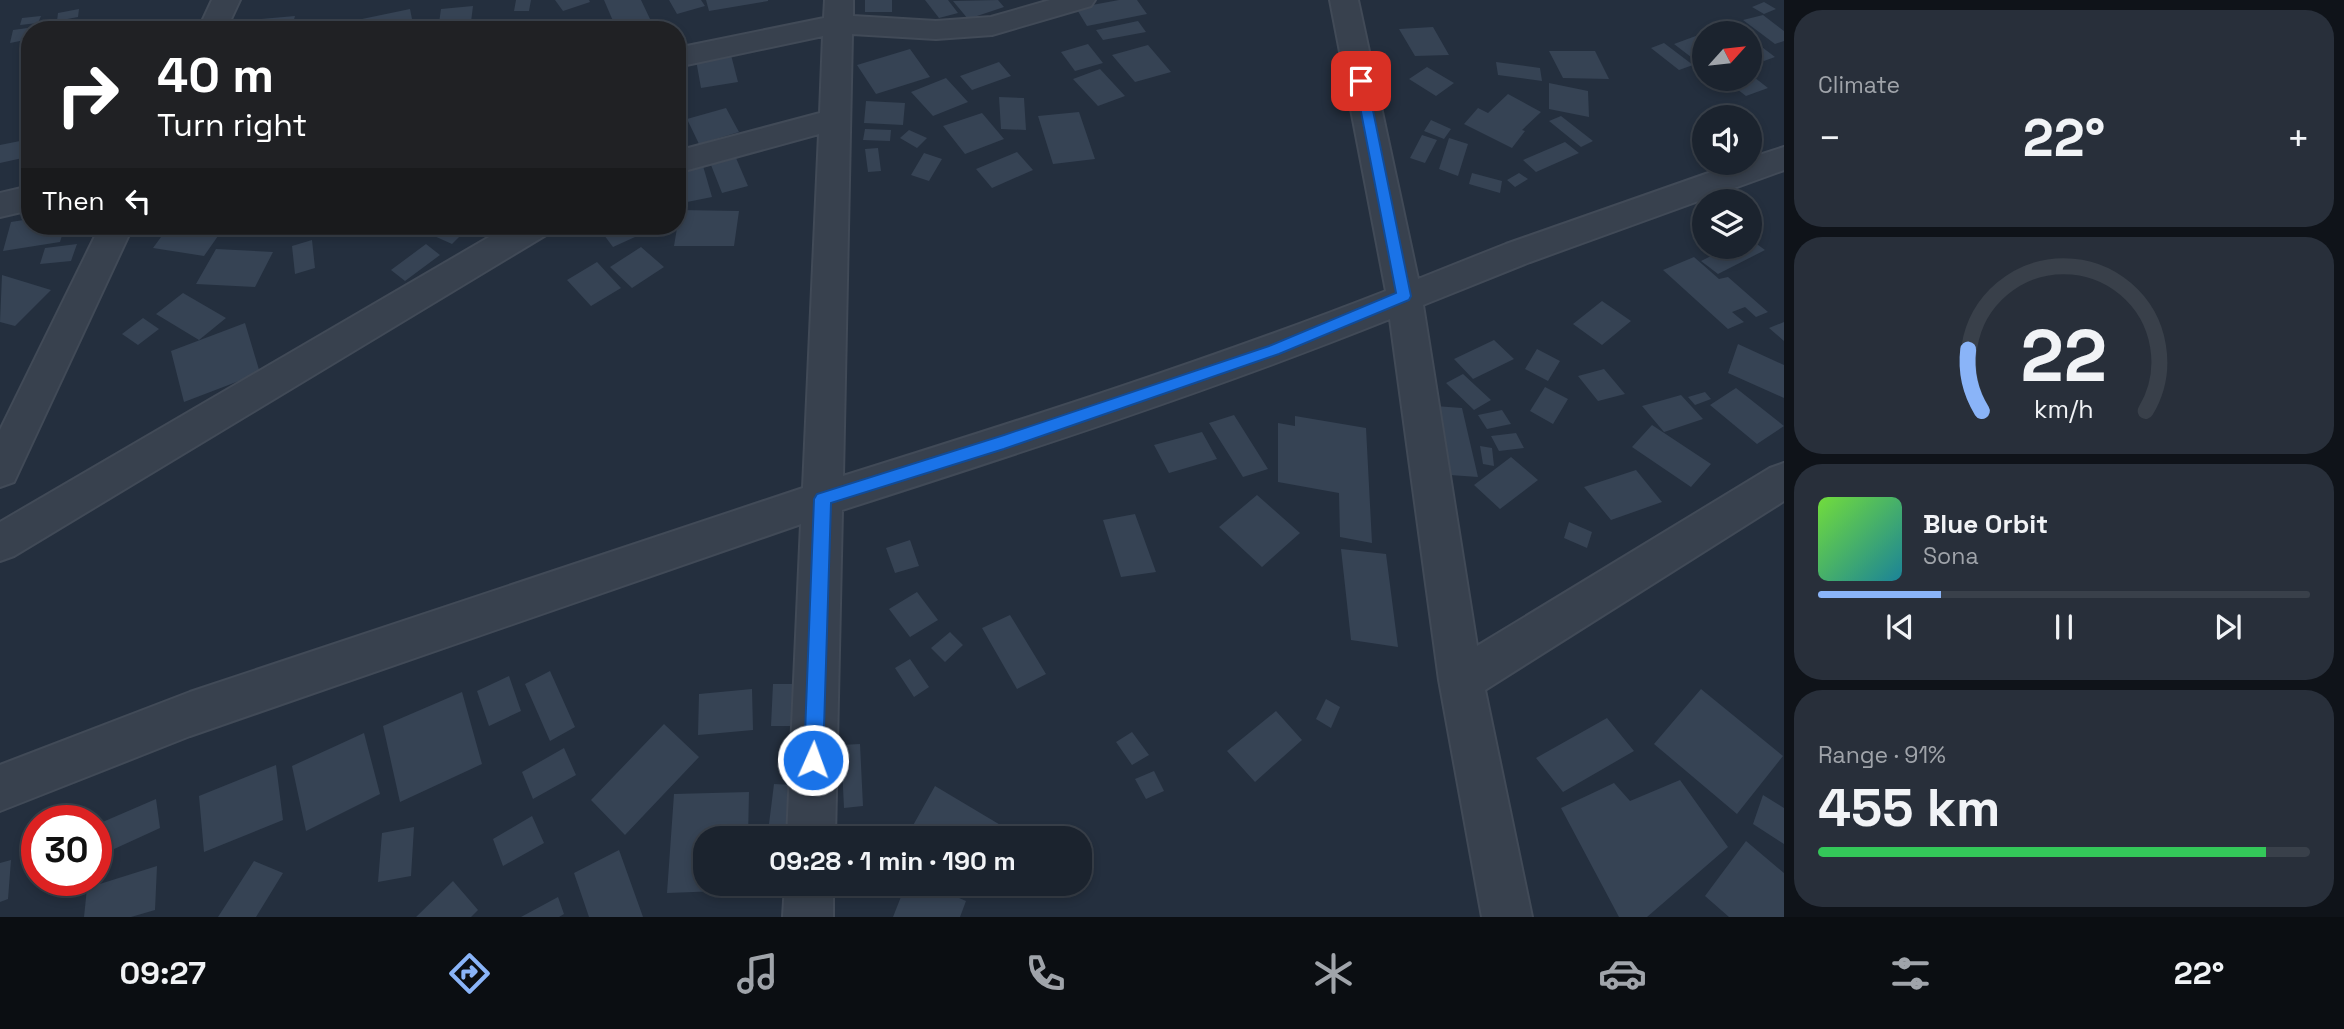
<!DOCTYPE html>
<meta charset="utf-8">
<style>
:root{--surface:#1b232e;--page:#282f3a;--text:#f1f3f6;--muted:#a0a4aa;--line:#39404a;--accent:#8ab4f8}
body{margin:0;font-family:"Space Grotesk",sans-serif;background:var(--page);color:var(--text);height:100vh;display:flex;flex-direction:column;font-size:26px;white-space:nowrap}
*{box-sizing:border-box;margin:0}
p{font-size:23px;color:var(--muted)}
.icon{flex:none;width:38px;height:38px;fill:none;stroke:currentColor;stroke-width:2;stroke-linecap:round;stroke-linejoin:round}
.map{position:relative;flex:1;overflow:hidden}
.drawer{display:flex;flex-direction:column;gap:10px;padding:10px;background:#0f1319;width:560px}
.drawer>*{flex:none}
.hud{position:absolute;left:21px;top:21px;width:665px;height:214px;border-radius:28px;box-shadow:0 4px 10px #0003,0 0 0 2px var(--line);background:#202124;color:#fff;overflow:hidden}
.needle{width:46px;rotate:63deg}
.controls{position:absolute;left:1692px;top:21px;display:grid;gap:14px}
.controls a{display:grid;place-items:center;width:70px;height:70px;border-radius:50%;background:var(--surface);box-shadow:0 4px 10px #0003,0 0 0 2px var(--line);font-size:35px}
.speed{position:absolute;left:21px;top:805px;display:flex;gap:14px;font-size:35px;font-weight:700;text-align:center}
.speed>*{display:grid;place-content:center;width:91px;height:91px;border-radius:50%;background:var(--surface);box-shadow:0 4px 10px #0003,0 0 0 2px var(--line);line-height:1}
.speed .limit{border:10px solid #d22;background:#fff;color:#111}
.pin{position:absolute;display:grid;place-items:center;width:60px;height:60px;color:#fff;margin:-30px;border-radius:14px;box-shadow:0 4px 10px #0006}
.me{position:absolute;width:77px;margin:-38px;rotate:2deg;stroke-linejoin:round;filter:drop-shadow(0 0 5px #0008)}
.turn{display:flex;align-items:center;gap:24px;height:147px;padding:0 21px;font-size:32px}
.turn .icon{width:91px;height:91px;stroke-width:2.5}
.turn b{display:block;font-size:49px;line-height:60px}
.then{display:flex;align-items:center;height:66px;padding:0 21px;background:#0003;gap:14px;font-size:26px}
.big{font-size:52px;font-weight:600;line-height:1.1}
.drawer .card{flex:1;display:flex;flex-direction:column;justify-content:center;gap:10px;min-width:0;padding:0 24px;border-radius:28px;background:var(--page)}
.drawer .dial{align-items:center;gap:0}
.dial svg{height:182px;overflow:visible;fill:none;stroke:var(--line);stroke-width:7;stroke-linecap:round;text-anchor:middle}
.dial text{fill:var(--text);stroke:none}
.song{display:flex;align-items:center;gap:21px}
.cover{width:84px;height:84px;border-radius:10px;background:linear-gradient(135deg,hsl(100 70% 55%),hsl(190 70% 35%))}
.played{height:7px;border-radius:4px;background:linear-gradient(90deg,var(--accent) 25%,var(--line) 25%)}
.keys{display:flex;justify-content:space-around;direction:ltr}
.heat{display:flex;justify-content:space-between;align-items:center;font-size:38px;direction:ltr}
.charge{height:10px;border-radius:5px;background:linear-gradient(90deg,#34c759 91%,var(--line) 0)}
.trip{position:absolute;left:693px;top:826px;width:399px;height:70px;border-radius:28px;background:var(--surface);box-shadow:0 4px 10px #0003,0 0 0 2px var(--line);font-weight:600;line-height:70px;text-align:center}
.tab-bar{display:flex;height:112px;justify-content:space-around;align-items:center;background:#0b0e12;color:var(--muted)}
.tab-bar .icon{width:49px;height:49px}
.tab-bar .active{color:var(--accent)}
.tab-bar b{font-size:32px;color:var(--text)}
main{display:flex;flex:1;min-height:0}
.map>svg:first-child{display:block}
.building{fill:#364354}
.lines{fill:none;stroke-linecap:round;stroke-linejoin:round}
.minor-casing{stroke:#414a57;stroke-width:4}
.minor{fill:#38414e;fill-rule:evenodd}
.route{fill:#1a73e8;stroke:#114b97;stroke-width:2}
</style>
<main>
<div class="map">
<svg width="1784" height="917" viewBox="0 0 1784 917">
<rect width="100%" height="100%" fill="#242f3e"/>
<path class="building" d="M516,0h15l-2,11h-15z
M555,0h34l1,2 -27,9z
M604,0h37l9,19 -34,9z
M669,0h32l4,6 -28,8z
M706,0h62v1l-59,10z
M865,0h27v12h-27z
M925,0h23l10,13 -19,5z
M998,0l6,7 -36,12 -15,-18z
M1119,0h18l10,14 -60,12 -11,-18z
M1764,2l12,7 -12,5 -12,-7z
M473,6l-3,24h-32l3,-21z
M79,9l-1,8 -21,4 1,-8z
M410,9l2,10 -52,11h-21l-1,-6z
M1763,15l21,16v10l-9,3 -32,-24z
M41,16l-3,7 -18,2 2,-7z
M295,16l-4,14h-34l4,-11z
M1138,21l8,11 -43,8 -7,-10z
M1728,21l16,12h-15l-12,-9z
M42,26l-1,4h-11v9l-20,4 3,-13z
M1433,27l16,28 -34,1 -16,-27z
M1704,33v34l-30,-23z
M1750,38l25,19 -11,4 -14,-11z
M1664,43l29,22 -14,5 -28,-22z
M1088,44l15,19 -28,8 -14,-19z
M1148,45l23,27 -36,10 -23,-27z
M910,49l20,28 -54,17 -19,-29z
M1549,51h46l14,28 -46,-1z
M731,55l7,27 -37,6 -5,-28z
M999,62l12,14 -39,14 -12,-14z
M1496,62l44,6 2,13 -44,-6z
M1427,67l27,16 -18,13 -27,-17z
M1100,69l25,27 -27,10 -25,-27z
M1750,74l18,14 -22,8 -22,-17h26z
M946,78l22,24 -35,14 -22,-24z
M1549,83l39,8 1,26 -40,-8z
M1508,94l33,18 -19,18 3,1 -13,17 -48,-24 14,-16 10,5z
M999,97l25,1 2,32 -25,-1z
M866,101l39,2 -2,22 -39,-2z
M726,108l13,24 -40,12 -12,-25z
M1079,112l16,47 -42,5 -15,-48z
M982,113l22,26 -39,15 -22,-28z
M1561,116l32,25 -12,6 -32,-26z
M1431,120l20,9 -7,10 -20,-8z
M865,129l26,1 -1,11 -27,-1z
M909,130l18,8 -10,10 -17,-10z
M1422,135l15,5 -12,23 -15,-5z
M1449,138l19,6 -10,32 -19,-7z
M30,139l-3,18 -27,6v-18z
M1565,142l14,11 -43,19 -13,-12z
M878,148l3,23 -13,1 -3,-23z
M1017,152l16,18 -41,18 -16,-19z
M924,153l18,6 -13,22 -18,-6z
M736,158l12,28 -26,7 -11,-28z
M703,166l9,31 -35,7v-32z
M1472,173l30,8 -2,12 -31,-9z
M1519,173l9,6 -13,8 -8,-7z
M680,210l59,1 -5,35h-60z
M30,219v7h35l-5,16 -57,9 8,-29z
M169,226h56l-21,30 -51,-8z
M412,226h58l-18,18z
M623,226h4l8,11 -22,10 -9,-12z
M1750,239l15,11 -47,24 -17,-13 28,-14h21z
M312,240l3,28 -20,6 -3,-28z
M77,244l-6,17 -31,3 5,-16z
M426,244l14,11 -35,26 -14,-11z
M641,247l23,20 -32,21 -22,-21z
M216,249l57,3 -18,35 -59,-3z
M1694,257l25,22 9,-2 40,35 -12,5 -11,-10 -13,5 12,10 -16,7 -65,-59z
M597,262l24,26 -30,18 -24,-26z
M2,275l49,15 -36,36 -15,-4z
M183,293l43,25 -27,22 -43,-26z
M1602,301l29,20 -29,24 -29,-21z
M143,318l16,11 -21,16 -16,-11z
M1784,322v19l-15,-13z
M245,323l15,50 -76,29 -13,-51z
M1494,340l20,19 -41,20 -19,-20z
M1738,344l46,21v33l-56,-25z
M1537,349l23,12 -12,20 -23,-12z
M1604,369l21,25 -27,7 -20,-25z
M1463,374l28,26 -17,10 -28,-27z
M1545,387l23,12 -15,25 -23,-13z
M1736,388l48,38 -27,18 -47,-39z
M1705,392l6,7 -16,6 -7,-8z
M1681,395l22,24 -39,13 -22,-26z
M1435,406l27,2 16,69 -28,-2z
M1502,410l9,14 -24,5 -9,-14z
M1234,415l34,54 -25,8 -34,-54z
M1295,416l71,12 6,115 -32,-6 -1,-44 -61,-11v-59l17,3z
M1652,425l59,39 -20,23 -59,-40z
M1202,432l15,27 -48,14 -15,-28z
M1516,433l8,15 -25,3 -8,-15z
M1480,446l12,2 2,18 -11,-2z
M1511,457l27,23 -38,29 -26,-24z
M1636,470l26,32 -51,18 -27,-33z
M1257,495l43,38 -38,34 -43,-40z
M1135,514l21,58 -35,5 -18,-57z
M1569,522l23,10 -5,16 -23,-10z
M910,540l9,26 -24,7 -9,-25z
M1341,549l45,5 12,93 -47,-7z
M917,592l21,28 -28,17 -21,-28z
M1010,615l36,59 -29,15 -35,-61z
M950,632l13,13 -18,17 -14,-14z
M910,659l19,28 -15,10 -19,-29z
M550,671l25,56 -25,14 -25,-57z
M509,676l12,35 -32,15 -12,-35z
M773,684h26l-2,42h-26z
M752,689l1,41 -55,5 1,-41z
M1701,689l82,67 -46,58 -83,-70z
M462,692l20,72 -82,38 -17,-76z
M1326,699l14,8 -9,21 -15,-9z
M1276,711l26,29 -47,42 -28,-31z
M1607,718l27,33 -71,41 -27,-34z
M664,724l35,33 -74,78 -34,-35z
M1132,732l17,23 -17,10 -16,-23z
M364,733l16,61 -74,37 -14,-65z
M860,744l3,62 -19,2 -3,-63z
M564,748l12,27 -43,24 -11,-27z
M276,765l7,55 -79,32 -5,-56z
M1154,771l10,20 -18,8 -11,-20z
M1680,780l48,67 -81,70h-28l-58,-109 53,-25 16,18z
M774,784l19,1 -4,41 -20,-2z
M935,786l84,50 -1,2h-112z
M749,792l-1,46h-43v46h42v6l-80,3 7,-99z
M1763,795l21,13v36l-31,-20z
M156,799l4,29 -59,27 -3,-31z
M532,816l12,27 -41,23 -10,-27z
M414,827l-3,49 -33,6 4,-49z
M1746,841l38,32v44h-55l-24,-21z
M619,850l24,67h-54l-15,-44z
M11,860l-3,39 -8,3v-39z
M254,861l29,12 -27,44h-38z
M157,866l-2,44 -24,7h-47l3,-29z
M453,881l25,29 -7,7h-55z
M759,884h22l-1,13 -23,-3z
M906,884h21l39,17 -6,16h-67z
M970,884h25l-6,11z
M558,897l6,17 -5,3h-38z"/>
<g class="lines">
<g class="minor-casing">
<path id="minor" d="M212,0h28l-14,30h-28z
M825,0h28v16l83,5 55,-4 59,-17h45l-4,6 -99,29 -56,4 -84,-5 -9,442c182,-57 364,-115 543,-185l-56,-291h28l60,279 88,-35 231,-81h13v-5l34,-11v23l-254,92 -107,43 54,341 293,-178 14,-5v38l-299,189 47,227h-50l-43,-237 -49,-361c-180,72 -364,132 -548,191l-7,328h-48l14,-314 -611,212 -190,75v-46l190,-73 613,-204 16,-354 -142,39v-22l143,-38 3,-77 -146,31v-19l147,-30z
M30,186v24l-30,7v-24z
M100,226h33l-119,256 -14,5v-57z
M508,226h43l-5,9 -532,321 -14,5v-39z
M785,884h48v33h-50z"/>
</g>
<use href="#minor" class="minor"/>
</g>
<path class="route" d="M1361,77l6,4 44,215 -2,4 -130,54 -275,95 -173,54 -8,257 -3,7 -7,2 -6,-2 -3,-7 10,-261 3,-5 187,-59 265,-89 127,-53 -41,-212z"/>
</svg>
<div class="controls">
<a><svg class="needle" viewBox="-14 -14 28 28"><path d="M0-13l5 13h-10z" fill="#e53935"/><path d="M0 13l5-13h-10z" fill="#a0a4aa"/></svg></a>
<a><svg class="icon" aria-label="sound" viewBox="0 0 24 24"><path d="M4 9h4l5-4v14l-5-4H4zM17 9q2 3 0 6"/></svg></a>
<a><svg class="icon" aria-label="layers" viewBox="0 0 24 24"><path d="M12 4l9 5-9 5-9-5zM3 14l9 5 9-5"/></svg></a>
</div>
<div class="speed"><div class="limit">30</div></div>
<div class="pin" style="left:1361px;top:81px;background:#d93025"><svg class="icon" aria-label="arrive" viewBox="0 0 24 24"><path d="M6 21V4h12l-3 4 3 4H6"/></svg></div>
<svg class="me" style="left:813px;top:760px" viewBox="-20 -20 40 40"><circle r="17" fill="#1a73e8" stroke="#fff" stroke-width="3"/><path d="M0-11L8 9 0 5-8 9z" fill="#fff"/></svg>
<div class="trip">09:28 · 1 min · 190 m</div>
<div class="hud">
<div class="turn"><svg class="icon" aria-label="right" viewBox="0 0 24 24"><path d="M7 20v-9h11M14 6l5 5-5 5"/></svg><div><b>40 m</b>Turn right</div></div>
<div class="then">Then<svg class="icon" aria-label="left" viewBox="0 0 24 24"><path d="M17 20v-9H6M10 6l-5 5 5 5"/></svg></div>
</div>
</div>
<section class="drawer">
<div class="card"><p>Climate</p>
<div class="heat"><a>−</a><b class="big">22°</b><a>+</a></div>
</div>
<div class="card dial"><svg viewBox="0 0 100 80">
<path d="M14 69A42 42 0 1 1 86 69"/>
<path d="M14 69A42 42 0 0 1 8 42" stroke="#8ab4f8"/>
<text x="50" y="56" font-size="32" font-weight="700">22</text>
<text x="50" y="72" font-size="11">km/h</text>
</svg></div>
<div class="card">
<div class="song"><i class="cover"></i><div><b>Blue Orbit</b><p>Sona</p></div></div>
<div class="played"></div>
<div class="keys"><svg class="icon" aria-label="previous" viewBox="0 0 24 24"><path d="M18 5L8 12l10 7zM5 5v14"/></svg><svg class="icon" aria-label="pause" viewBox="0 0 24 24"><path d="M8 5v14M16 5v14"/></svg><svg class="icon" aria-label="next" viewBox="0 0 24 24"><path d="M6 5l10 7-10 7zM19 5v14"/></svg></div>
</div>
<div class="card"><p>Range · 91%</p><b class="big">455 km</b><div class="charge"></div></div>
</section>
</main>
<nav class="tab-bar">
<b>09:27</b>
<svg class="icon active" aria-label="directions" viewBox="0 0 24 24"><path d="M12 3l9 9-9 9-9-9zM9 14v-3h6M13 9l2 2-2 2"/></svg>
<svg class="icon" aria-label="music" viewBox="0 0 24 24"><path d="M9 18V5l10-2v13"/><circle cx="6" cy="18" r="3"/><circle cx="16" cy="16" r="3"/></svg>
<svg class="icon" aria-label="phone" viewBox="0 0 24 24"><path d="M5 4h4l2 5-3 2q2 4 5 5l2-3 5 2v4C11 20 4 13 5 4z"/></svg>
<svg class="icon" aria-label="climate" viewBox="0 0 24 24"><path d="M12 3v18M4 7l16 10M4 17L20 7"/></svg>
<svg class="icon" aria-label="car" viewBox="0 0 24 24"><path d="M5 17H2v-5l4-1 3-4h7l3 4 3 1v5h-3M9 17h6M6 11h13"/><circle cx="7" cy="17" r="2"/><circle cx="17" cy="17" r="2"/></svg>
<svg class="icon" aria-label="filters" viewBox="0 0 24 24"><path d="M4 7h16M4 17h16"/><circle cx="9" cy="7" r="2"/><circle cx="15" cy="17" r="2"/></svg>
<b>22°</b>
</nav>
